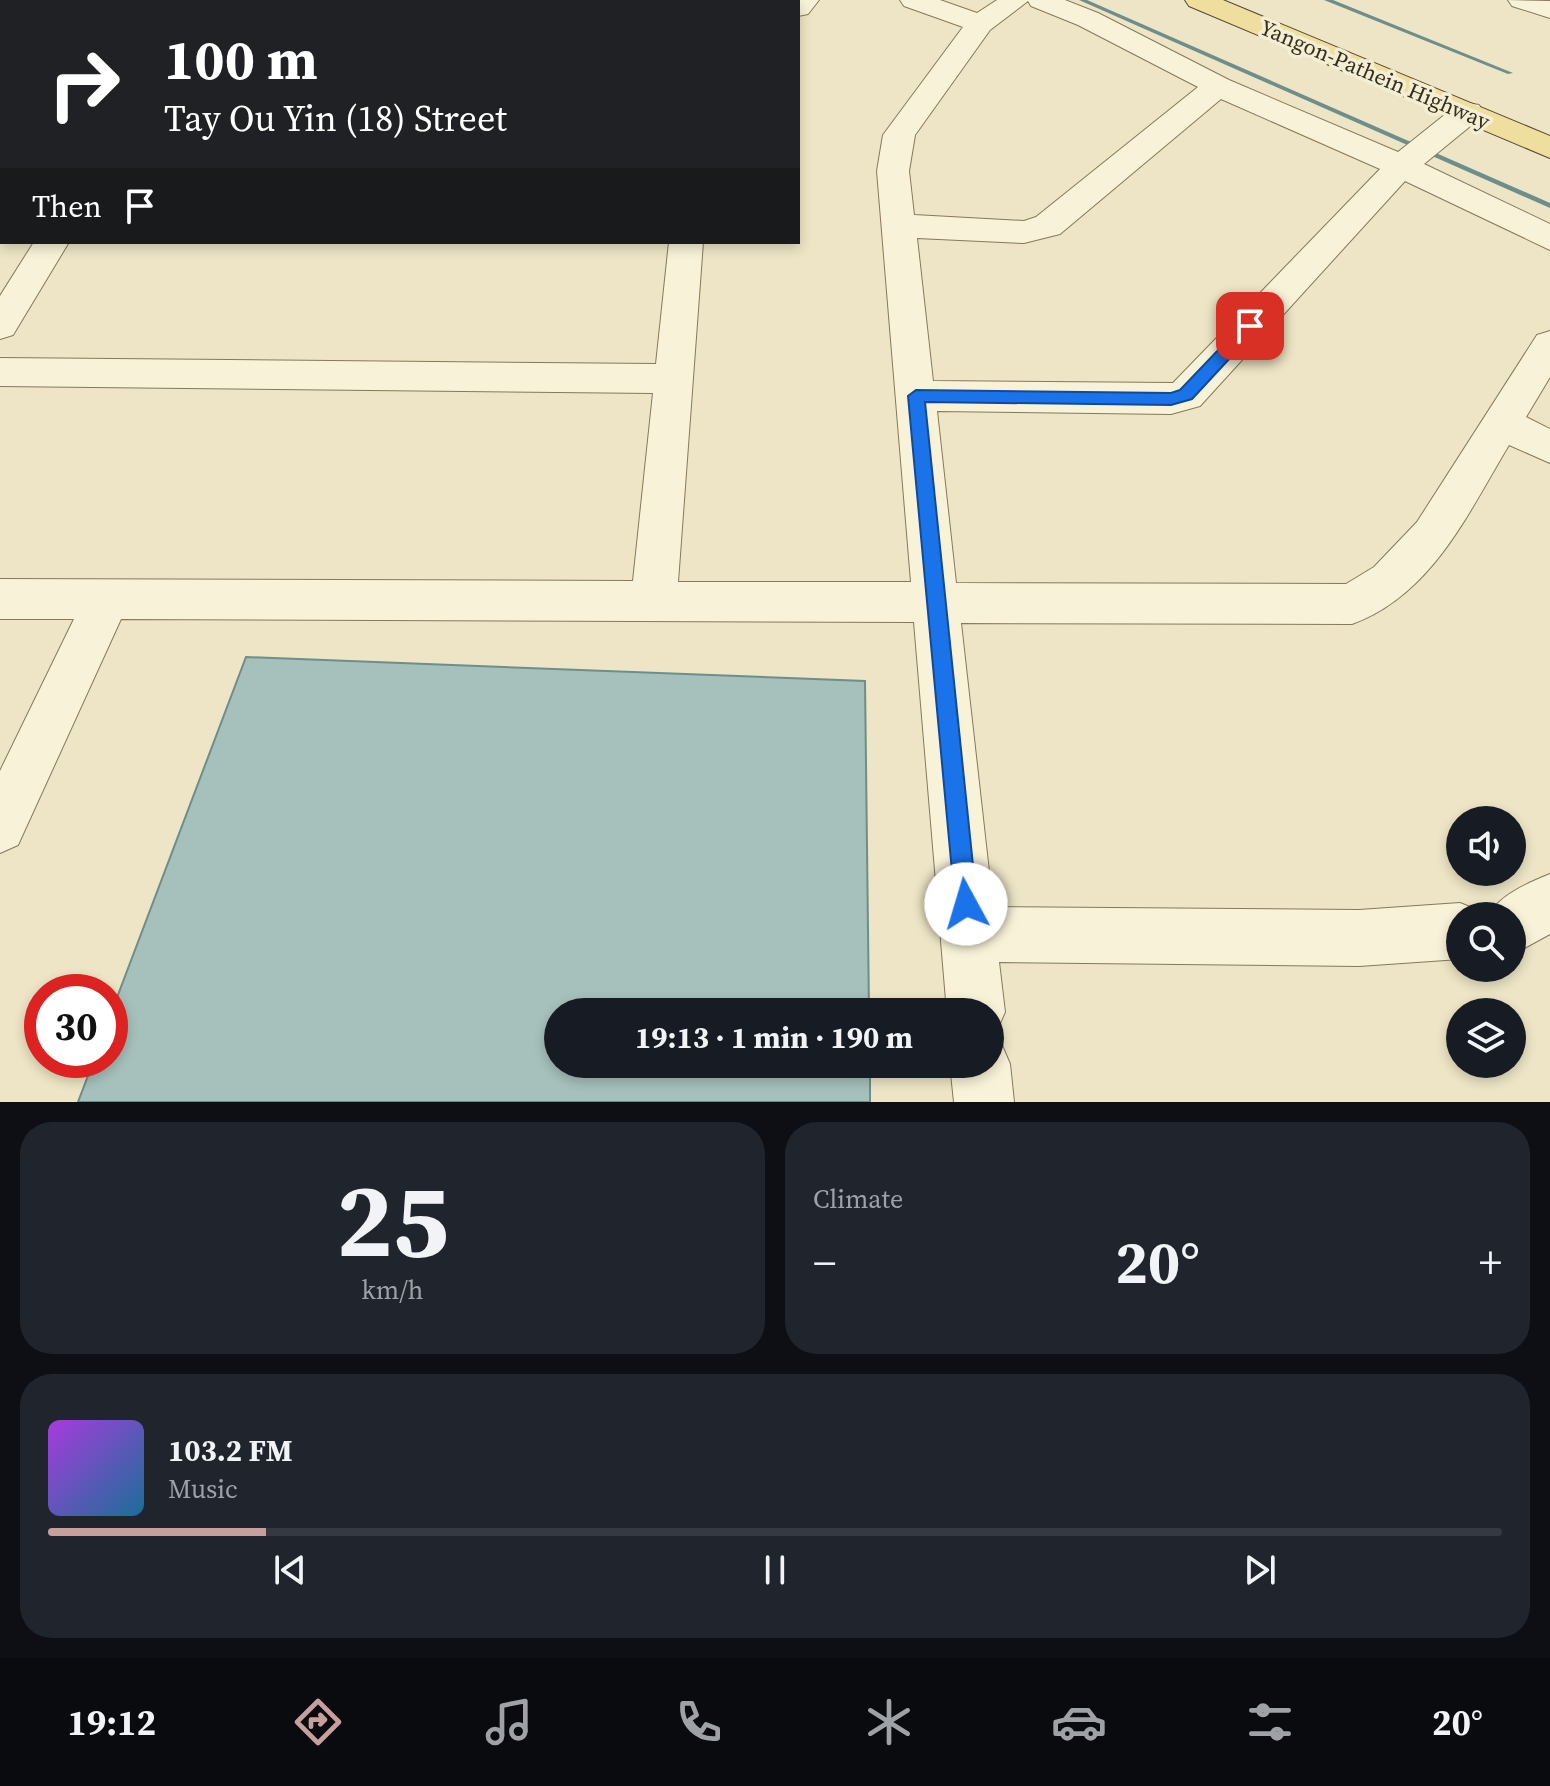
<!DOCTYPE html>
<meta charset="utf-8">
<style>
:root{--surface:#171b24;--page:#20242c;--text:#f1f3f6;--muted:#9ea1a6;--line:#363941;--accent:#c79f9c}
body{margin:0;font-family:"Source Serif 4",serif;background:var(--page);color:var(--text);height:100vh;display:flex;flex-direction:column;font-size:30px;white-space:nowrap}
*{box-sizing:border-box;margin:0}
p{font-size:26px;color:var(--muted)}
.icon{flex:none;width:44px;height:44px;fill:none;stroke:currentColor;stroke-width:2;stroke-linecap:round;stroke-linejoin:round}
.map{position:relative;height:1102px;overflow:hidden}
.sheet{display:flex;flex-direction:column;gap:20px;padding:20px;background:#0d0f14;flex:1}
.sheet>*{flex:none}
.top-card{position:absolute;left:0px;top:0px;width:800px;height:244px;box-shadow:0 4px 12px #0003;background:#202124;color:#fff;overflow:hidden}
.controls{position:absolute;left:1446px;top:806px;display:grid;gap:16px}
.controls a{display:grid;place-items:center;width:80px;height:80px;border-radius:50%;background:var(--surface);box-shadow:0 4px 12px #0003;font-size:40px}
.speed{position:absolute;left:24px;top:974px;display:flex;gap:16px;font-size:40px;font-weight:700;text-align:center}
.speed>*{display:grid;place-content:center;width:104px;height:104px;border-radius:50%;background:var(--surface);box-shadow:0 4px 12px #0003;line-height:1}
.speed .limit{border:12px solid #d22;background:#fff;color:#111}
.pin{position:absolute;display:grid;place-items:center;width:68px;height:68px;color:#fff;margin:-34px;border-radius:16px;box-shadow:0 4px 12px #0006}
.me{position:absolute;width:88px;margin:-44px;rotate:354deg;stroke-linejoin:round;filter:drop-shadow(0 0 6px #0008)}
.turn{display:flex;align-items:center;gap:28px;height:168px;padding:0 32px;font-size:36px}
.turn .icon{width:104px;height:104px;stroke-width:2.5}
.turn b{display:block;font-size:56px;line-height:68px}
.then{display:flex;align-items:center;height:76px;padding:0 32px;background:#0003;gap:16px;font-size:30px}
.big{font-size:60px;font-weight:700;line-height:1.1}
.sheet .card{flex:1;display:flex;flex-direction:column;justify-content:center;gap:12px;min-width:0;padding:0 28px;border-radius:32px;background:var(--page)}
.sheet .dial{align-items:center;gap:0}
.dial b{font-size:104px;line-height:1}
.song{display:flex;align-items:center;gap:24px}
.cover{width:96px;height:96px;border-radius:12px;background:linear-gradient(135deg,hsl(280 70% 55%),hsl(200 70% 35%))}
.played{height:8px;border-radius:4px;background:linear-gradient(90deg,var(--accent) 15%,var(--line) 15%)}
.keys{display:flex;justify-content:space-around;direction:ltr}
.heat{display:flex;justify-content:space-between;align-items:center;font-size:44px;direction:ltr}
.sheet .tiles{flex:1;display:grid;gap:20px;grid-template-columns:1fr 1fr}
.card:last-child{grid-column:span 2}
.trip{position:absolute;left:544px;top:998px;width:460px;height:80px;border-radius:40px;background:var(--surface);box-shadow:0 4px 12px #0003;font-weight:700;line-height:80px;text-align:center}
.tab-bar{display:flex;height:128px;justify-content:space-around;align-items:center;background:#090b0e;color:var(--muted)}
.tab-bar .icon{width:56px;height:56px}
.tab-bar .active{color:var(--accent)}
.tab-bar b{font-size:36px;color:var(--text)}
.map>svg:first-child{display:block}
.water{fill:#a6c0bb;stroke:#6d8e8a;stroke-width:2}
.lines{fill:none;stroke-linecap:round;stroke-linejoin:round}
.stream{fill:#6d8e8a;fill-rule:evenodd}
.minor-casing{stroke:#87785b;stroke-width:2}
.major-casing{stroke:#554530;stroke-width:2}
.minor{fill:#f8f2d8;fill-rule:evenodd}
.major{fill:#eedf9e;fill-rule:evenodd}
.route{fill:#1a73e8;stroke:#114b97;stroke-width:2}
.labels{text-anchor:middle;stroke-width:7;stroke-linejoin:round;paint-order:stroke}
.far-street-label{font-size:22px;fill:#372e1f;stroke:#f4efd4}
</style>
<div class="map">
<svg width="1550" height="1102" viewBox="0 0 1550 1102">
<rect width="100%" height="100%" fill="#ede5c5"/>
<path class="water" d="M246,657l619,24 4,331h-311v52h312v38h-792l16,-42h16v-44z"/>
<g class="lines">
<path class="stream" d="M1079,0h8l463,203v5z
M1324,0h9l180,73 -5,1z"/>
<g class="minor-casing">
<path id="minor" d="M790,0h29l-11,14 -10,2v-14h-10z
M900,0h40l37,13 20,-13h68l33,13 131,67 169,72 59,-47 11,-2 11,2 4,7 -4,7 -55,45 126,60v26l-145,-69 -205,225 -29,8 -234,-3 19,172 390,1 28,-17 43,-45 120,-187 13,-4v46l-24,40 24,12v34l-41,-18c-41,68 -77,150 -157,179l-391,-1 32,284 366,3 101,-7 20,8 1,5h-21v43l-101,7 -360,-4 6,50 -9,20 -6,3v-23h-43l-33,-390 -793,-3 -103,226 -18,8v-82l74,-152h-74v-40l633,2 20,-188 -653,-7v-28l656,6 13,-122h34l-25,340h233l-34,-411 6,-36 80,-108 -59,-21zM1028,1l3,5 47,19 120,62 -162,130 -12,4 -110,-6 -5,-44 6,-36 75,-105zM1221,99l159,70 -207,214 -240,-2 -16,-143 107,5 36,-9z
M1508,0l42,1v17l-38,-12z
M2,20v18l-2,1v-18z
M0,202h2v22h-2z
M34,242h35l-56,93 -13,4v-43z
M1550,874v60l-38,21v-39h-23c8,-20 41,-34 61,-42z
M990,1038l11,5 9,21 4,38h-60l-4,-38h40z"/>
</g>
<g class="major-casing">
<path id="major" d="M1185,0h38l327,136v22l-361,-152z"/>
</g>
<use href="#minor" class="minor"/>
<use href="#major" class="major"/>
</g>
<path class="route" d="M1250,321l6,1v8l-64,69 -21,6 -246,-3 52,502 -3,8 -8,3 -8,-3 -3,-8 -47,-508 8,-6 255,3 9,-3 65,-68z"/>
<g class="labels">
<g class="far-street-label">
<text transform="translate(1375 74) rotate(23)" y="8">Yangon-Pathein Highway</text>
</g>
</g>
</svg>
<div class="controls">
<a><svg class="icon" aria-label="sound" viewBox="0 0 24 24"><path d="M4 9h4l5-4v14l-5-4H4zM17 9q2 3 0 6"/></svg></a>
<a><svg class="icon" aria-label="search" viewBox="0 0 24 24"><circle cx="10" cy="10" r="6"/><path d="M15 15l6 6"/></svg></a>
<a><svg class="icon" aria-label="layers" viewBox="0 0 24 24"><path d="M12 4l9 5-9 5-9-5zM3 14l9 5 9-5"/></svg></a>
</div>
<div class="speed"><div class="limit">30</div></div>
<div class="pin" style="left:1250px;top:326px;background:#d93025"><svg class="icon" aria-label="arrive" viewBox="0 0 24 24"><path d="M6 21V4h12l-3 4 3 4H6"/></svg></div>
<svg class="me" style="left:966px;top:904px" viewBox="-20 -20 40 40"><circle r="19" fill="#fff"/><path d="M0-13L10 11 0 6-10 11z" fill="#1a73e8"/></svg>
<div class="trip">19:13 · 1 min · 190 m</div>
<div class="top-card">
<div class="turn"><svg class="icon" aria-label="right" viewBox="0 0 24 24"><path d="M7 20v-9h11M14 6l5 5-5 5"/></svg><div><b>100 m</b>Tay Ou Yin (18) Street</div></div>
<div class="then">Then<svg class="icon" aria-label="arrive" viewBox="0 0 24 24"><path d="M6 21V4h12l-3 4 3 4H6"/></svg></div>
</div>
</div>
<section class="sheet">
<div class="tiles">
<div class="card dial"><b>25</b><p>km/h</p></div>
<div class="card"><p>Climate</p>
<div class="heat"><a>−</a><b class="big">20°</b><a>+</a></div>
</div>
<div class="card">
<div class="song"><i class="cover"></i><div><b>103.2 FM</b><p>Music</p></div></div>
<div class="played"></div>
<div class="keys"><svg class="icon" aria-label="previous" viewBox="0 0 24 24"><path d="M18 5L8 12l10 7zM5 5v14"/></svg><svg class="icon" aria-label="pause" viewBox="0 0 24 24"><path d="M8 5v14M16 5v14"/></svg><svg class="icon" aria-label="next" viewBox="0 0 24 24"><path d="M6 5l10 7-10 7zM19 5v14"/></svg></div>
</div>
</div>
</section>
<nav class="tab-bar">
<b>19:12</b>
<svg class="icon active" aria-label="directions" viewBox="0 0 24 24"><path d="M12 3l9 9-9 9-9-9zM9 14v-3h6M13 9l2 2-2 2"/></svg>
<svg class="icon" aria-label="music" viewBox="0 0 24 24"><path d="M9 18V5l10-2v13"/><circle cx="6" cy="18" r="3"/><circle cx="16" cy="16" r="3"/></svg>
<svg class="icon" aria-label="phone" viewBox="0 0 24 24"><path d="M5 4h4l2 5-3 2q2 4 5 5l2-3 5 2v4C11 20 4 13 5 4z"/></svg>
<svg class="icon" aria-label="climate" viewBox="0 0 24 24"><path d="M12 3v18M4 7l16 10M4 17L20 7"/></svg>
<svg class="icon" aria-label="car" viewBox="0 0 24 24"><path d="M5 17H2v-5l4-1 3-4h7l3 4 3 1v5h-3M9 17h6M6 11h13"/><circle cx="7" cy="17" r="2"/><circle cx="17" cy="17" r="2"/></svg>
<svg class="icon" aria-label="filters" viewBox="0 0 24 24"><path d="M4 7h16M4 17h16"/><circle cx="9" cy="7" r="2"/><circle cx="15" cy="17" r="2"/></svg>
<b>20°</b>
</nav>
